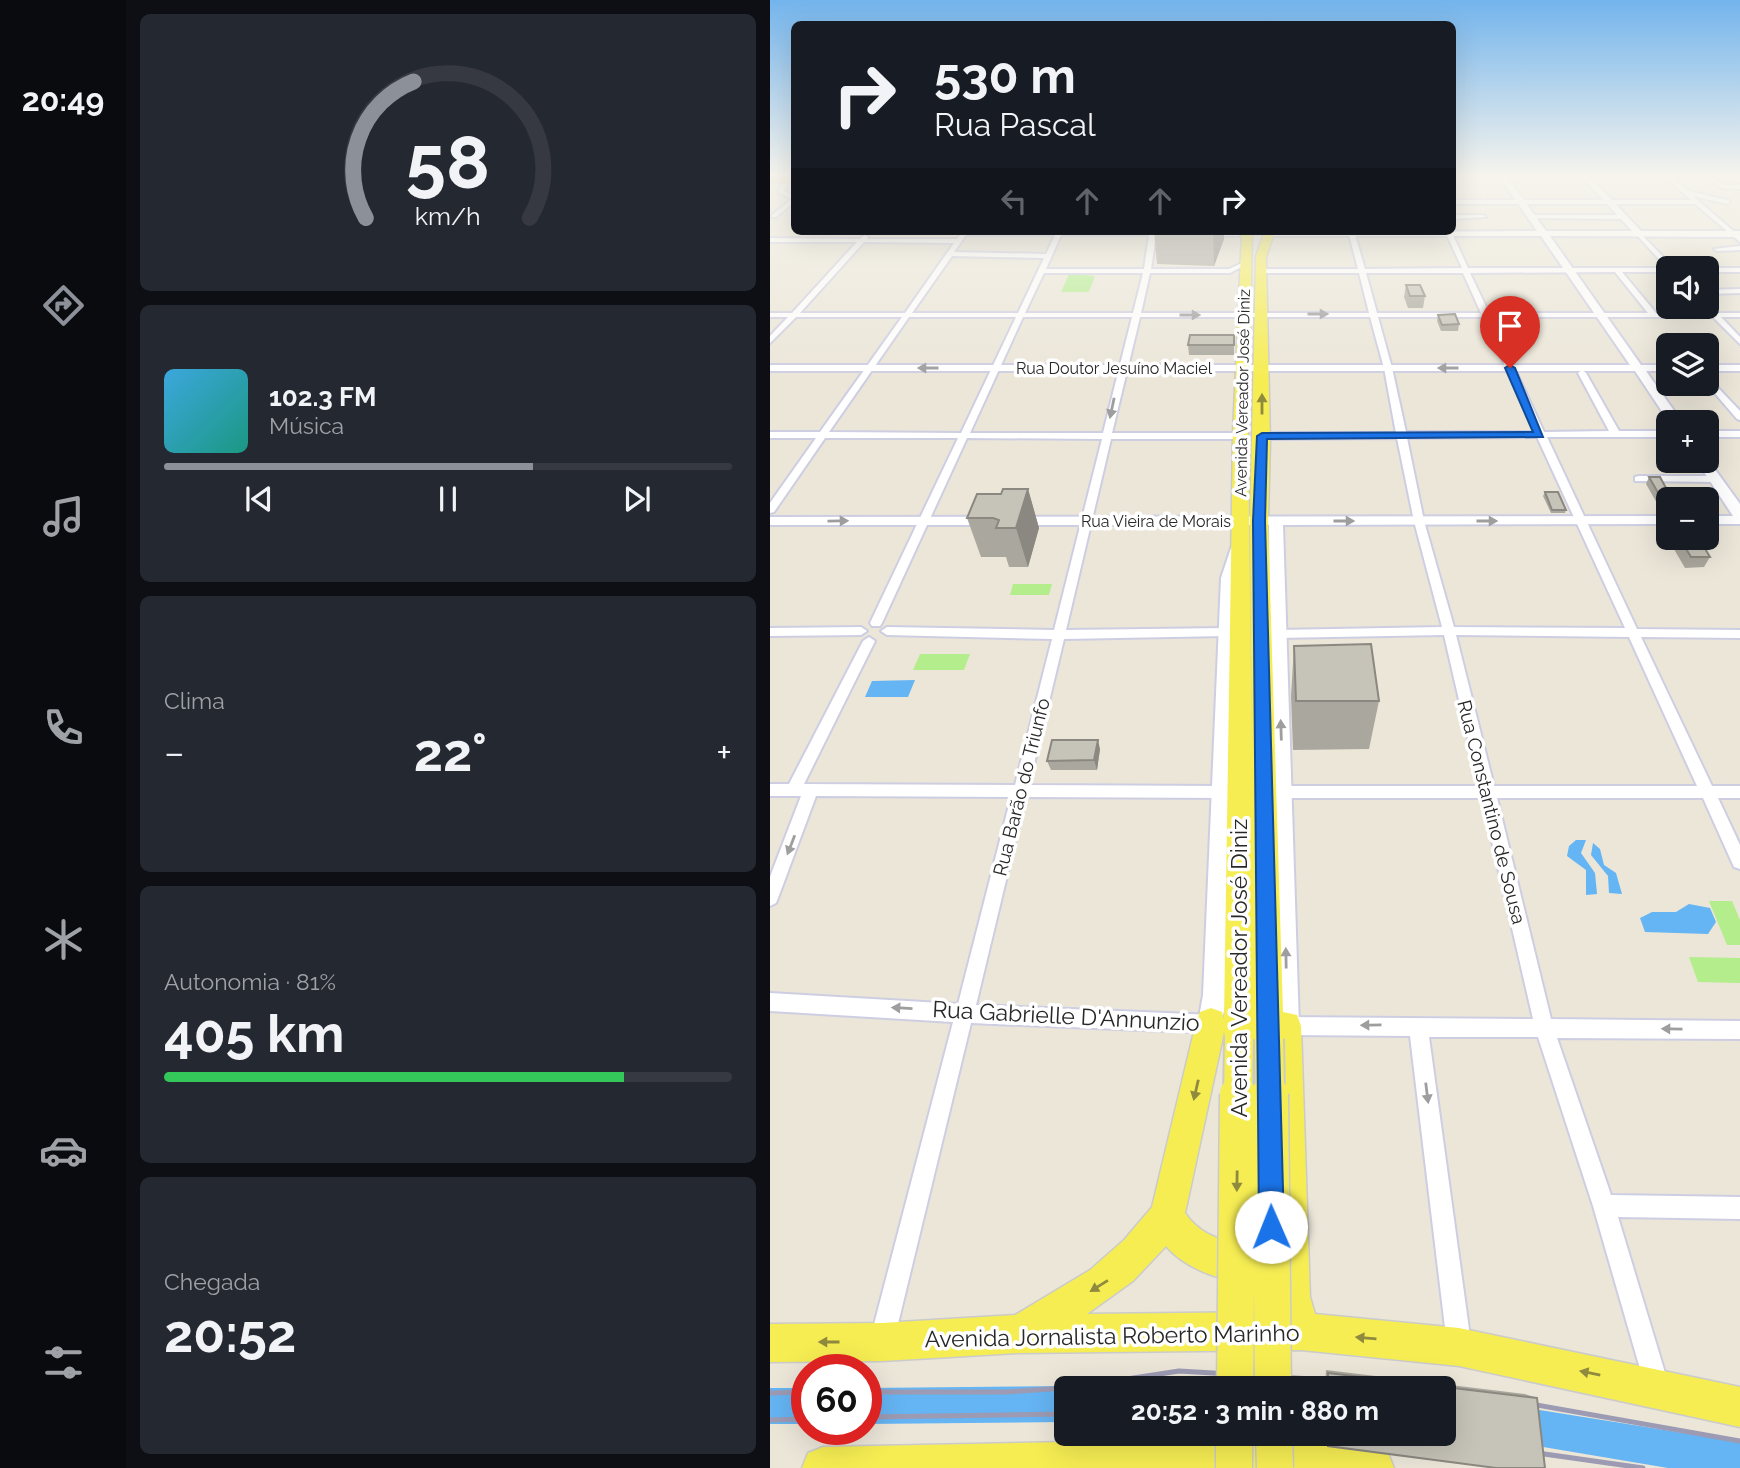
<!DOCTYPE html>
<html lang="pt">
<meta charset="utf-8">
<style>
:root{--surface:#171b24;--page:#242831;--text:#f1f3f6;--muted:#9ea1a6;--line:#363941;--accent:#8c9099}
body{margin:0;font-family:Raleway,sans-serif;background:var(--page);color:var(--text);height:100vh;display:flex;flex-direction:column;font-size:26px;white-space:nowrap}
*{box-sizing:border-box;margin:0}
p{font-size:23px;color:var(--muted)}
.icon{flex:none;width:38px;height:38px;fill:none;stroke:currentColor;stroke-width:2;stroke-linecap:round;stroke-linejoin:round}
.map{position:relative;flex:1;overflow:hidden}
.sheet{display:flex;flex-direction:column;gap:14px;padding:14px;background:#0d0f14;width:644px}
.sheet>*{flex:none}
.banner{position:absolute;left:21px;top:21px;width:665px;height:214px;border-radius:10px;box-shadow:0 7px 28px #0002;background:#171b24;color:var(--text);overflow:hidden}
.fabs{position:absolute;left:886px;top:256px;display:grid;gap:14px}
.fabs a{display:grid;place-items:center;width:63px;height:63px;border-radius:10px;background:var(--surface);box-shadow:0 7px 28px #0002;font-size:35px}
.speed{position:absolute;left:21px;top:1354px;display:flex;gap:14px;font-size:35px;font-weight:700;text-align:center}
.speed>*{display:grid;place-content:center;width:91px;height:91px;border-radius:50%;background:var(--surface);box-shadow:0 7px 28px #0002;line-height:1}
.speed .limit{border:10px solid #d22;background:#fff;color:#111}
.pin{position:absolute;display:grid;place-items:center;width:60px;height:60px;color:#fff;margin:-72px -30px;border-radius:50% 50% 50% 0;rotate:-45deg;box-shadow:0 0 7px #0007}
.pin .icon{rotate:45deg}
.me{position:absolute;width:77px;margin:-38px;rotate:359deg;stroke-linejoin:round;filter:drop-shadow(0 0 5px #0008)}
.turn{display:flex;align-items:center;gap:24px;height:147px;padding:0 28px;font-size:32px}
.turn .icon{width:91px;height:91px;stroke-width:2.5}
.turn b{display:block;font-size:49px;line-height:60px}
.lanes{display:flex;align-items:center;height:66px;padding:0 28px;background:#0003;justify-content:center;gap:35px;direction:ltr}
.lanes .off{opacity:.35}
.big{font-size:52px;font-weight:700;line-height:1.1}
.sheet .widget{flex:1;display:flex;flex-direction:column;justify-content:center;gap:10px;min-width:0;padding:0 24px;border-radius:10px;background:var(--page)}
.sheet .dial{align-items:center;gap:0}
.dial svg{height:182px;overflow:visible;fill:none;stroke:var(--line);stroke-width:7;stroke-linecap:round;text-anchor:middle}
.dial text{fill:var(--text);stroke:none}
.song{display:flex;align-items:center;gap:21px}
.cover{width:84px;height:84px;border-radius:10px;background:linear-gradient(135deg,hsl(200 70% 55%),hsl(170 70% 35%))}
.played{height:7px;border-radius:4px;background:linear-gradient(90deg,var(--accent) 65%,var(--line) 65%)}
.keys{display:flex;justify-content:space-around;direction:ltr}
.heat{display:flex;justify-content:space-between;align-items:center;font-size:38px;direction:ltr}
.charge{height:10px;border-radius:5px;background:linear-gradient(90deg,#34c759 81%,var(--line) 0)}
.trip{position:absolute;left:284px;top:1376px;width:402px;height:70px;border-radius:10px;background:var(--surface);box-shadow:0 7px 28px #0002;font-weight:700;line-height:70px;text-align:center}
main{display:flex;flex:1;min-height:0}
.dock{display:flex;flex-direction:column;width:126px;justify-content:space-around;align-items:center;background:#090b0e;color:var(--muted)}
.dock .icon{width:49px;height:49px}
.dock .selected{color:var(--accent)}
.dock b{font-size:32px;color:var(--text)}
.map>svg:first-child{display:block}
.pitch{fill:#b3ed8c}
.water{fill:#65b4f3}
.lines{fill:none;stroke-linecap:round;stroke-linejoin:round}
.river{fill:#65b4f3;fill-rule:evenodd}
.street-casing{stroke:#cecee2;stroke-width:4}
.secondary-casing{stroke:#cecee2;stroke-width:4}
.primary-casing{stroke:#cbcbcb;stroke-width:3}
.highway-casing{stroke:#cbcbcb;stroke-width:4}
.street{fill:#fff;fill-rule:evenodd}
.secondary{fill:#fff;fill-rule:evenodd}
.primary{fill:#f6ed53;fill-rule:evenodd}
.highway{fill:#ffbb4f;fill-rule:evenodd}
.rail{stroke:#9c9bb3;stroke-width:5}
.primary-bridge-far1-casing{stroke:#cbcbcb;stroke-width:32;stroke-linecap:butt}
.primary-bridge-casing{stroke:#cbcbcb;stroke-width:39;stroke-linecap:butt}
.primary-bridge-far1{stroke:#f6ed53;stroke-width:28}
.primary-bridge{stroke:#f6ed53;stroke-width:36}
.wall{fill:#aaa89e}
.shaded-wall{fill:#8b8881}
.building{fill:#c6c3b8;stroke:#8b8881;stroke-width:2}
.oneway{fill:#9e9e9e}
.oneway2{fill:#8f8a3e}
.route{fill:#1a73e8;stroke:#114b97;stroke-width:2}
.labels{text-anchor:middle;stroke-width:7;stroke-linejoin:round;paint-order:stroke}
.far-street-label{font-size:16px;fill:#282828;stroke:#fff}
.street-label{font-size:19px;fill:#282828;stroke:#fff}
.near-street-label{font-size:23px;fill:#282828;stroke:#fff}
</style>
<main>
<nav class="dock">
<b>20:49</b>
<svg class="icon selected" aria-label="directions" viewBox="0 0 24 24"><path d="M12 3l9 9-9 9-9-9zM9 14v-3h6M13 9l2 2-2 2"/></svg>
<svg class="icon" aria-label="music" viewBox="0 0 24 24"><path d="M9 18V5l10-2v13"/><circle cx="6" cy="18" r="3"/><circle cx="16" cy="16" r="3"/></svg>
<svg class="icon" aria-label="phone" viewBox="0 0 24 24"><path d="M5 4h4l2 5-3 2q2 4 5 5l2-3 5 2v4C11 20 4 13 5 4z"/></svg>
<svg class="icon" aria-label="climate" viewBox="0 0 24 24"><path d="M12 3v18M4 7l16 10M4 17L20 7"/></svg>
<svg class="icon" aria-label="car" viewBox="0 0 24 24"><path d="M5 17H2v-5l4-1 3-4h7l3 4 3 1v5h-3M9 17h6M6 11h13"/><circle cx="7" cy="17" r="2"/><circle cx="17" cy="17" r="2"/></svg>
<svg class="icon" aria-label="filters" viewBox="0 0 24 24"><path d="M4 7h16M4 17h16"/><circle cx="9" cy="7" r="2"/><circle cx="15" cy="17" r="2"/></svg>
</nav>
<section class="sheet">
<div class="widget dial"><svg viewBox="0 0 100 80">
<path d="M14 69A42 42 0 1 1 86 69"/>
<path d="M14 69A42 42 0 0 1 35 9" stroke="#8c9099"/>
<text x="50" y="56" font-size="32" font-weight="700">58</text>
<text x="50" y="72" font-size="11">km/h</text>
</svg></div>
<div class="widget">
<div class="song"><i class="cover"></i><div><b>102.3 FM</b><p>Música</p></div></div>
<div class="played"></div>
<div class="keys"><svg class="icon" aria-label="previous" viewBox="0 0 24 24"><path d="M18 5L8 12l10 7zM5 5v14"/></svg><svg class="icon" aria-label="pause" viewBox="0 0 24 24"><path d="M8 5v14M16 5v14"/></svg><svg class="icon" aria-label="next" viewBox="0 0 24 24"><path d="M6 5l10 7-10 7zM19 5v14"/></svg></div>
</div>
<div class="widget"><p>Clima</p>
<div class="heat"><a>−</a><b class="big">22°</b><a>+</a></div>
</div>
<div class="widget"><p>Autonomia · 81%</p><b class="big">405 km</b><div class="charge"></div></div>
<div class="widget"><p>Chegada</p><b class="big">20:52</b></div>
</section>
<div class="map">
<svg width="970" height="1468" viewBox="0 0 970 1468">
<rect width="100%" height="100%" fill="#ebe6d8"/>
<path class="pitch" d="M299,274l26,2 -6,16h-28z
M243,584h39l-3,11h-39z
M150,654h50l-6,16h-51z
M939,901h23l8,19v25h-13z
M919,957l51,1v25l-42,-1z"/>
<path class="water" d="M145,680l-7,17h-43l7,-16z
M806,840h10l-5,13 14,20 2,21 -11,1v-25l-19,-14 2,-10z
M823,843l7,6 4,16 12,8 6,21 -13,-1 -1,-17 -17,-21z
M919,904l21,4 6,14 -8,12 -63,-2 -5,-14 12,-6h24z"/>
<g class="lines">
<path class="river" d="M296,1386l5,2h-5v34l-200,2v-36z
M0,1388h37v36h-37z
M744,1406l226,36v26h-72l-154,-26 -13,-5 -5,-13 5,-13z"/>
<g class="street-casing">
<path id="street" d="M682,175h46l2,1 -48,2z
M811,175h80l-3,2z
M893,175h6l19,16 42,10 -2,3 -35,-8 47,41v5l-45,-38h-243v-4h239z
M934,175h6l14,10h16v4l-19,-1z
M12,184l5,1 -3,6 10,5v6l-18,15h-4v-2l20,-16 -14,-7z
M682,215h31l3,2 -34,2z
M762,215h91l3,2 -3,2 -93,-1z
M193,231h196l3,2 -6,2 -5,34h78l15,-7 5,1 -19,10h-80l-9,40h228l-10,-40h-99l-3,-2 3,-2h98l-10,-38h6l11,38 97,-1 -17,-37h6l17,37h199l-31,-34 2,-3 36,37h-6v4h-46l34,41h53l3,-3 5,3h23v4h-19l19,20v7l-27,-27h-222l53,115 65,-1 -31,-58 4,-3 4,3 33,58h49v6h-121l90,192 103,1v8l-99,-1 71,149h28v12h-22l22,47v24l-6,-2 -31,-69h-206l54,221 189,2v18l-183,-1 54,157 129,2v22l-122,-2 51,169 -4,8 -8,4 -8,-4 -4,-8 -52,-180 -55,-169h-109l42,307 -4,8 -8,4 -8,-4 -4,-8 -37,-308 -124,-1 -7,-2 -2,-7 2,-7 7,-2 247,2 -51,-221h-199l-5,-2 -2,-4 2,-4 5,-2h196l-35,-151 -167,3 -6,-4 6,-4 165,-3 -28,-106 -17,-83 -135,1 -5,-3 5,-3h134l-12,-65 -14,-51h-230l-28,116h129l5,3 -5,3h-130l-45,191 161,-2 6,4 -6,4 -163,3 -35,146 194,1 5,2 2,4 -2,4 -5,2 -197,-1 -50,208 239,10 7,2 2,7 -2,7 -7,2 -244,-10 -77,317 -4,8 -8,4 -8,-4 -4,-8 83,-318 -183,-11v-18l188,11 53,-207 -195,-1 -38,102 -2,5 -6,3v-29l31,-81h-31v-12h19l74,-143 6,-4 6,4 -71,143 211,1 37,-146 -165,-4 -6,-4 6,-4 167,3 48,-191 -135,-1 -85,185 -2,3h-8l-2,-3 88,-185h-133l-51,74 -4,1v-10l46,-65h-46v-6h50l82,-115h-106l-26,26v-7l18,-19h-18v-4h22l65,-71h-87v-4l90,1 5,-4 3,2 -1,2h90zM196,235h89l-9,19 -92,-2zM291,235h88l-5,34h-98zM94,242l90,1 -49,70h-105zM182,256l92,2 -26,55h-106zM845,272l33,41h-159l-19,-40zM274,273h99l-10,40h-108zM596,273h97l18,40h-104zM139,317h107l-55,116 -132,-1zM253,317h109l-29,116h-133zM608,317h105l52,115h-129l-14,-64zM767,437l88,191 -171,-1 -30,-106 -17,-83zM686,635l173,2 68,149h-203z
M434,232h34l3,2 -3,2 -36,-1z
M970,246v4l-23,1 -3,-2z
M936,268h34v4h-34z
M970,289v4l-34,1v-4z
M936,375l34,36v9l-3,-1 -31,-36z
M936,431h34v6h-34z
M869,476h76l5,3 -5,3 -80,-1v-4z
M91,627l6,4 -6,4 -91,1v-8z"/>
</g>
<g class="secondary-casing">
<path id="secondary" d="M728,175h8l40,56h86l-52,-56h8l53,56h99v6l-190,-1 91,129h27v6h-22l36,51h-13l-34,-51h-865v-6h860l-89,-129h-270l-4,-3 270,-2z
M936,365h34v6h-34z
M936,457l34,47v20h-34v-8h27l-37,-56h10z
M898,516v8l-385,1 16,501 -4,9 -9,4 -22,-5 -4,-9 4,-9 9,-4 -4,-487h-499v-8z
M469,543l8,5 -10,30 -10,417 -7,37 -9,4 -9,-4 -4,-9 5,-28 18,-417 10,-30z"/>
</g>
<g class="primary-casing">
<path id="primary" d="M472,231h10l-4,202 4,337 -2,-249 6,-265 9,-25h10l-9,26 4,184 -2,80 15,491 14,3 4,11 9,271 5,17 144,14 281,59v40l-281,-61 -158,-16 -282,3 -137,8 -112,1v-38l112,-1 133,-8 75,-45 34,-30 28,-33 44,-184 4,-11 11,-4 11,4 2,7 9,-586zM454,1032l4,18 11,4 11,-4 4,-11 4,11 13,3 3,244 3,15 -190,2 46,-33 33,-35c19,23 68,43 96,32l5,-13 -5,-13c-30,-12 -57,-10 -77,-39z
M393,1440l181,4 29,3 15,6 6,15h-592l6,-15 15,-6z"/>
</g>
<g class="highway-casing">
<path id="highway" d="M0,176l24,1v6l-24,-1z"/>
</g>
<use href="#street" class="street"/>
<use href="#secondary" class="secondary"/>
<use href="#primary" class="primary"/>
<use href="#highway" class="highway"/>
<path class="rail" d="M96,1392h139l63,-4 111,-17 166,10
M0,1393l37,-1
M750,1402l220,39
M96,1417l200,-3
M0,1420l37,-1
M753,1451l120,17"/>
<g class="primary-bridge-far1-casing">
<path id="primary-bridge-far1" d="M499,1039l1,57
M468,1096l1,-57"/>
</g>
<g class="primary-bridge-casing">
<path id="primary-bridge" d="M500,1094l3,294
M465,1388l3,-294
M464,1433v35
M504,1433l1,35"/>
</g>
<use href="#primary-bridge-far1" class="primary-bridge-far1"/>
<use href="#primary-bridge" class="primary-bridge"/>
</g>
<path class="wall" d="M384,231h70v8l-10,27 -57,-2z
M636,285l19,11 -2,12h-15l-4,-11z
M668,315l21,9 -1,7h-17l-4,-10z
M464,335v20h-45l-1,-10z
M879,477l19,22v13h-6l-16,-28z
M258,489l11,39 -11,39h-19l-3,-10h-25l-14,-39 34,-24z
M775,492l21,18 -1,3h-14l-8,-17z
M898,525v12h30l12,20 -6,10 -19,1 -21,-36z
M524,646l85,55 -10,48 -76,1 -2,-54z
M330,749l-3,21h-46l-4,-9z
M556,1370l199,24 12,4 8,70h-49l-168,-22 -3,-6v-7h119v-45h-119z"/>
<path class="shaded-wall" d="M443,231h11v8l-10,27z
M258,489l11,39 -11,39 -12,-39z
M328,740l2,9 -3,21 -3,-10z"/>
<path class="building" d="M636,285h14l5,11h-15z
M685,314l4,10 -17,1 -4,-10z
M420,335h44v10h-46z
M879,477h11l12,22h-4v6h-3z
M233,489h25l-12,39h-20l3,-8 -6,-2h-26l10,-24h24z
M775,492h13l8,18h-14z
M909,537h19l12,20h-19z
M601,644l8,57h-83l-2,-55z
M282,740h46l-4,20 -47,1z
M558,1373l209,25 8,70h-49l-168,-22v-13h116v-45h-116z"/>
<defs><path id="oneway-solid" d="M-6-.8H1V-3.2L6.5 0L1 3.2V.8H-6Z" transform="scale(1.75)"/></defs>
<g class="oneway">
<use href="#oneway-solid" transform="translate(548 314)"/>
<use href="#oneway-solid" transform="translate(420 315)"/>
<use href="#oneway-solid" transform="translate(158 368) rotate(-180)"/>
<use href="#oneway-solid" transform="translate(678 368) rotate(180)"/>
<use href="#oneway-solid" transform="translate(342 408) rotate(102)"/>
<use href="#oneway-solid" transform="translate(68 521) rotate(-1)"/>
<use href="#oneway-solid" transform="translate(574 521)"/>
<use href="#oneway-solid" transform="translate(717 521)"/>
<use href="#oneway-solid" transform="translate(511 730) rotate(-92)"/>
<use href="#oneway-solid" transform="translate(21 845) rotate(111)"/>
<use href="#oneway-solid" transform="translate(516 958) rotate(-91)"/>
<use href="#oneway-solid" transform="translate(132 1008) rotate(-177)"/>
<use href="#oneway-solid" transform="translate(601 1025) rotate(179)"/>
<use href="#oneway-solid" transform="translate(902 1029) rotate(-179)"/>
<use href="#oneway-solid" transform="translate(657 1093) rotate(83)"/>
</g>
<g class="oneway2">
<use href="#oneway-solid" transform="translate(492 404) rotate(-90)"/>
<use href="#oneway-solid" transform="translate(426 1090) rotate(103)"/>
<use href="#oneway-solid" transform="translate(467 1181) rotate(91)"/>
<use href="#oneway-solid" transform="translate(329 1286) rotate(148)"/>
<use href="#oneway-solid" transform="translate(596 1338) rotate(-175)"/>
<use href="#oneway-solid" transform="translate(59 1342) rotate(-180)"/>
<use href="#oneway-solid" transform="translate(820 1373) rotate(-169)"/>
</g>
<linearGradient id="sky" x2="0" y2="1"><stop stop-color="#73b4ec"/><stop offset="0.46" stop-color="#f6f4ed"/><stop offset="1" stop-color="#f6f4ed" stop-opacity="0"/></linearGradient>
<rect width="970" height="380" fill="url(#sky)"/>
<path class="route" d="M740,365l5,3 28,69 -276,2 -2,82 19,706 -4,8 -9,4 -8,-4 -4,-8 -6,-706 4,-85 5,-3 271,-1 -28,-64z"/>
<g class="labels">
<g class="far-street-label">
<text x="344" y="374">Rua Doutor Jesuíno Maciel</text>
<text transform="translate(472 393) rotate(-89)" y="6">Avenida Vereador José Diniz</text>
<text x="386" y="527">Rua Vieira de Morais</text>
</g>
<g class="street-label">
<text transform="translate(251 787) rotate(-76)" y="7">Rua Barão do Triunfo</text>
<text transform="translate(722 812) rotate(76)" y="7">Rua Constantino de Sousa</text>
</g>
<g class="near-street-label">
<text transform="translate(469 968) rotate(-90)" y="8">Avenida Vereador José Diniz</text>
<text transform="translate(296 1016) rotate(3)" y="8">Rua Gabrielle D'Annunzio</text>
<text transform="translate(342 1336) rotate(-1)" y="8">Avenida Jornalista Roberto Marinho</text>
</g>
</g>
</svg>
<div class="fabs">
<a><svg class="icon" aria-label="sound" viewBox="0 0 24 24"><path d="M4 9h4l5-4v14l-5-4H4zM17 9q2 3 0 6"/></svg></a>
<a><svg class="icon" aria-label="layers" viewBox="0 0 24 24"><path d="M12 4l9 5-9 5-9-5zM3 14l9 5 9-5"/></svg></a>
<a>+</a>
<a>−</a>
</div>
<div class="speed"><div class="limit">60</div></div>
<div class="pin" style="left:740px;top:368px;background:#d93025"><svg class="icon" aria-label="arrive" viewBox="0 0 24 24"><path d="M6 21V4h12l-3 4 3 4H6"/></svg></div>
<svg class="me" style="left:501px;top:1227px" viewBox="-20 -20 40 40"><circle r="19" fill="#fff"/><path d="M0-13L10 11 0 6-10 11z" fill="#1a73e8"/></svg>
<div class="trip">20:52 · 3 min · 880 m</div>
<div class="banner">
<div class="turn"><svg class="icon" aria-label="right" viewBox="0 0 24 24"><path d="M7 20v-9h11M14 6l5 5-5 5"/></svg><div><b>530 m</b>Rua Pascal</div></div>
<div class="lanes"><svg class="icon off" aria-label="left" viewBox="0 0 24 24"><path d="M17 20v-9H6M10 6l-5 5 5 5"/></svg><svg class="icon off" aria-label="ahead" viewBox="0 0 24 24"><path d="M12 20V5M6 11l6-6 6 6"/></svg><svg class="icon off" aria-label="ahead" viewBox="0 0 24 24"><path d="M12 20V5M6 11l6-6 6 6"/></svg><svg class="icon" aria-label="right" viewBox="0 0 24 24"><path d="M7 20v-9h11M14 6l5 5-5 5"/></svg></div>
</div>
</div>
</main>
